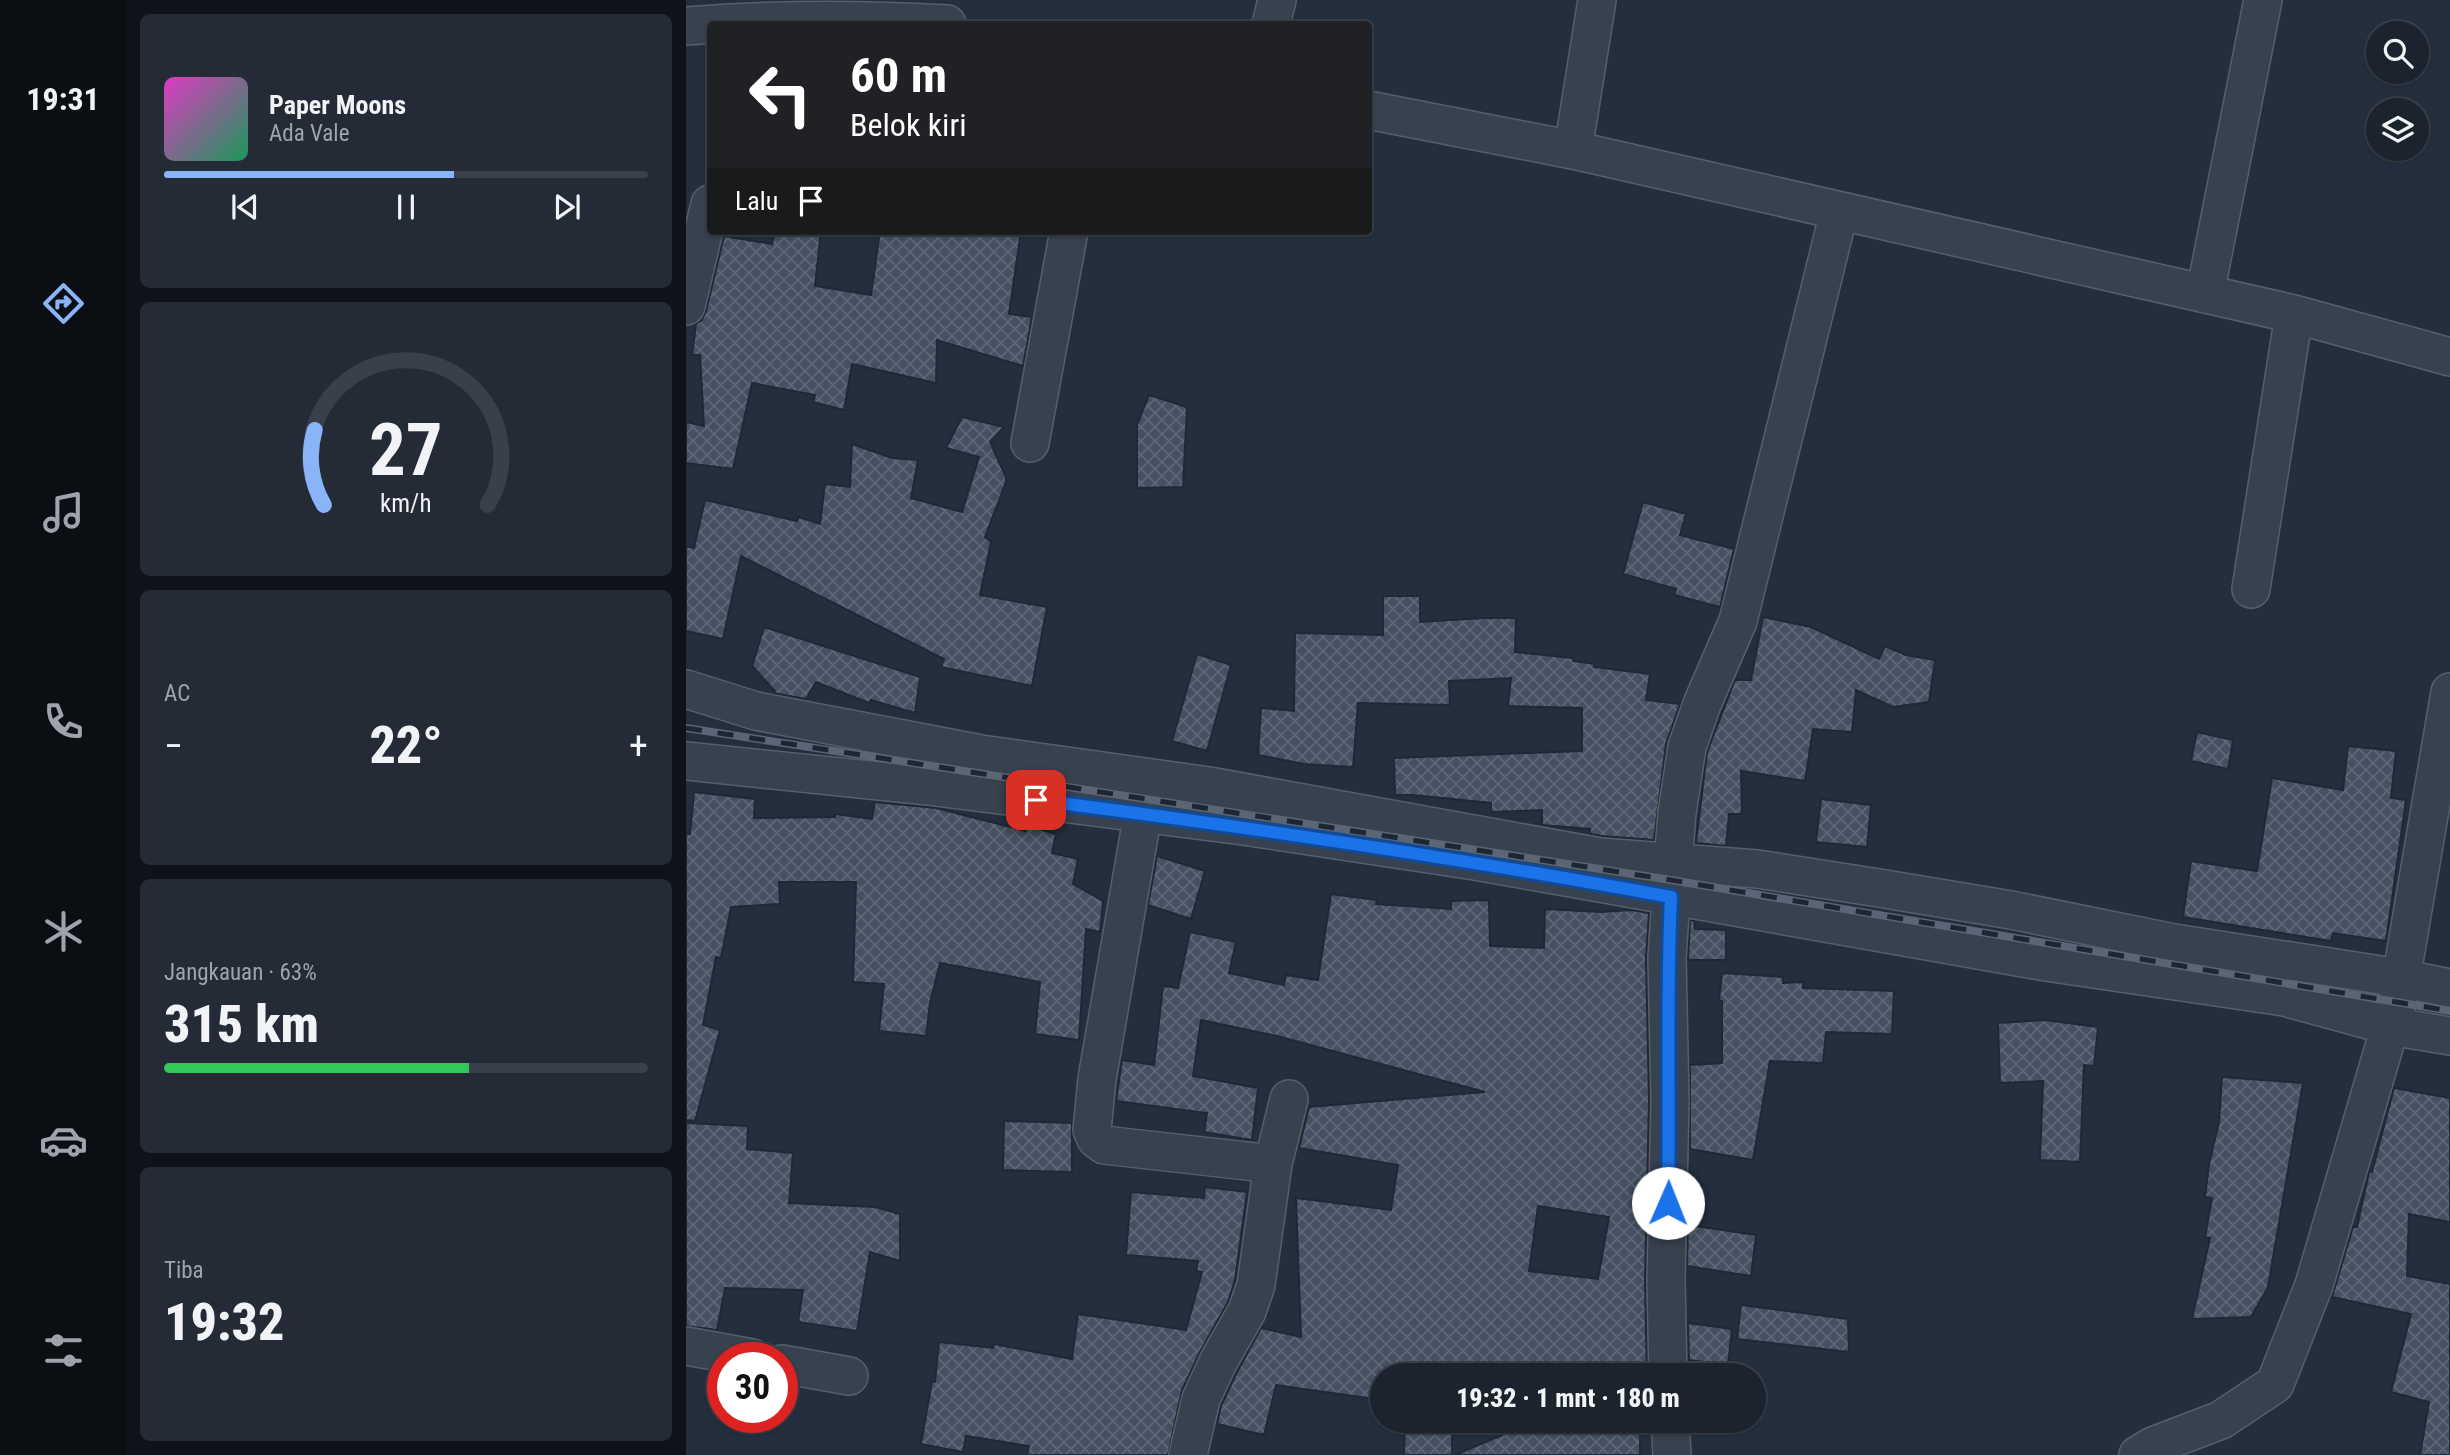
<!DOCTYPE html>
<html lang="id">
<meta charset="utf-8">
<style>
:root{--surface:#1b232e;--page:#242b36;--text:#f1f3f6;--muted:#a0a4aa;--line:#39404a;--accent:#8ab4f8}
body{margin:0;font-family:"Roboto Condensed",sans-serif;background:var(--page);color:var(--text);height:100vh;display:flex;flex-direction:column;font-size:26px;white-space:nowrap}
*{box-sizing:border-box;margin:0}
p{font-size:23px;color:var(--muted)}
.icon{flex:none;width:38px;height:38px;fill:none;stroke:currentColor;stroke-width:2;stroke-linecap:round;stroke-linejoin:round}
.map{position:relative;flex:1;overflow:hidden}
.drawer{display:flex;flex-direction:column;gap:14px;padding:14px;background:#0f1319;width:560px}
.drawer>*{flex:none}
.banner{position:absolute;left:21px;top:21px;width:665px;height:214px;border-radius:7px;box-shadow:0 2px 5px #0004,0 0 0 2px var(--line);background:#202124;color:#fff;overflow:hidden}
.buttons{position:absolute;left:1680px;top:21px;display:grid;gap:14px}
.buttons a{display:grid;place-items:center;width:63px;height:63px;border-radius:50%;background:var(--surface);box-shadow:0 2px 5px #0004,0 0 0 2px var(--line);font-size:35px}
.speed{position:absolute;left:21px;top:1342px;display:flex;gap:14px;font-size:35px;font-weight:700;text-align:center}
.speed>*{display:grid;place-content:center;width:91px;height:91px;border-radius:50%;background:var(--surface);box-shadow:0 2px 5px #0004,0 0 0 2px var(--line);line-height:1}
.speed .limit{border:10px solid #d22;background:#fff;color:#111}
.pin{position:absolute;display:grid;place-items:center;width:60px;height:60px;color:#fff;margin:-30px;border-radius:14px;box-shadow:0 4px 10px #0006}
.me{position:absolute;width:77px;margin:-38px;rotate:1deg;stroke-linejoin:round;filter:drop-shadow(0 0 5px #0008)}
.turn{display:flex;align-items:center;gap:24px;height:147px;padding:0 28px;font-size:32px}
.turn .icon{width:91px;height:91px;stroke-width:2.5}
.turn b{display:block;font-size:49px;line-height:60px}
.then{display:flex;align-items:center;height:66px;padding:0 28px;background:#0003;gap:14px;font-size:26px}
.big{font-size:52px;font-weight:800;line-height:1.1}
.drawer .widget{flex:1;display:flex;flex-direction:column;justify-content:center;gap:10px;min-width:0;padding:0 24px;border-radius:10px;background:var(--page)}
.drawer .dial{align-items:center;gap:0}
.dial svg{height:182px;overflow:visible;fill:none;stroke:var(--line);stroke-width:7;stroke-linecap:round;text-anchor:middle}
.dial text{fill:var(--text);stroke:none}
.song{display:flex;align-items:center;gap:21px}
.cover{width:84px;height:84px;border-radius:10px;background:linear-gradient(135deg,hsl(310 70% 55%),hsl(150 70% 35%))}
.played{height:7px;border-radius:4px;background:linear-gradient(90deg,var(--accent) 60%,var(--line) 60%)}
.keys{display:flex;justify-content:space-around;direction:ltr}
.heat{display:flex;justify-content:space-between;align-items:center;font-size:38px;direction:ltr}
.charge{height:10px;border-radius:5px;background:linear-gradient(90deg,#34c759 63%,var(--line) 0)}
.trip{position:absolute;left:684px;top:1363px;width:396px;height:70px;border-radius:35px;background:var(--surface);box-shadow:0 2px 5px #0004,0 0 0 2px var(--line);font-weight:800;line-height:70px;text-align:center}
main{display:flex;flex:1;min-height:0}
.dock{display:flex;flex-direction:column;width:126px;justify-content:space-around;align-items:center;background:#0b0e12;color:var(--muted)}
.dock .icon{width:49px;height:49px}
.dock .selected{color:var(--accent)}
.dock b{font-size:32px;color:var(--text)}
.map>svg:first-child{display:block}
.building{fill:url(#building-cross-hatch);stroke:#1f2835;stroke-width:2;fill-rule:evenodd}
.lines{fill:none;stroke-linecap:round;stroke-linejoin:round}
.minor-casing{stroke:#565f6c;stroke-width:40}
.minor{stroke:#38414e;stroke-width:37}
.rail-casing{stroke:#5a6575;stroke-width:8}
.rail{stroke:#1d2633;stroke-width:5;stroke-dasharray:16;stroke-linecap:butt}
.route-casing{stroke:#114b97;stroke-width:18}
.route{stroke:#1a73e8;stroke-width:12}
</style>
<main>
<nav class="dock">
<b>19:31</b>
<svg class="icon selected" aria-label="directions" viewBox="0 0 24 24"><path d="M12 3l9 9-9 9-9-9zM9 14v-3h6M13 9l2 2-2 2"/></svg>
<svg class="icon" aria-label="music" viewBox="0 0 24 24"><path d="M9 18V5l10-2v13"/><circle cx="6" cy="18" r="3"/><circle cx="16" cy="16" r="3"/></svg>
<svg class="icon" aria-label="phone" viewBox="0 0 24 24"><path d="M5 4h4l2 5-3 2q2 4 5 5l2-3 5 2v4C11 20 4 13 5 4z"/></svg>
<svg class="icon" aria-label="climate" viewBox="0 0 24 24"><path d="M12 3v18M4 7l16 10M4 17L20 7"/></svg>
<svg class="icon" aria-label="car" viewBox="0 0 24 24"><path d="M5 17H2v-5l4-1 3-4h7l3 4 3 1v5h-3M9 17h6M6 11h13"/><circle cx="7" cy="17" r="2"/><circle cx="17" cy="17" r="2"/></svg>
<svg class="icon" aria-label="filters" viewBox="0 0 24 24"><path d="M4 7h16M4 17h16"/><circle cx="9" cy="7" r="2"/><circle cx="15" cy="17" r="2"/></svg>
</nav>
<section class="drawer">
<div class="widget">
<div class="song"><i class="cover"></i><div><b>Paper Moons</b><p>Ada Vale</p></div></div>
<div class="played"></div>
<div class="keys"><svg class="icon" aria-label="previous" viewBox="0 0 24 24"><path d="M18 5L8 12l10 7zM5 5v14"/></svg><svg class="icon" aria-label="pause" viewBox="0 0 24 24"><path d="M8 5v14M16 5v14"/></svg><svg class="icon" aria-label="next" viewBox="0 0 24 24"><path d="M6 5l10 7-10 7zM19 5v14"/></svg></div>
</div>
<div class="widget dial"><svg viewBox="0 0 100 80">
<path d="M14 69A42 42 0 1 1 86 69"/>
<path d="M14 69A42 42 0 0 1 10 36" stroke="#8ab4f8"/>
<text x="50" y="56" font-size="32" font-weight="700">27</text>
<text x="50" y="72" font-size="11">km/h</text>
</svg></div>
<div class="widget"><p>AC</p>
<div class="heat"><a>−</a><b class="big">22°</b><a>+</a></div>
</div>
<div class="widget"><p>Jangkauan · 63%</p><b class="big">315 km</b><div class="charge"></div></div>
<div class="widget"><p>Tiba</p><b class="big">19:32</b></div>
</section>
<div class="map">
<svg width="1764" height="1455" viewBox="0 0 1764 1455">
<defs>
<pattern id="building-cross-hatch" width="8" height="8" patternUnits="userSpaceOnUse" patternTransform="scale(1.75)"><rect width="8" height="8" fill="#455162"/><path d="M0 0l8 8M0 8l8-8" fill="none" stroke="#5d6877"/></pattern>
</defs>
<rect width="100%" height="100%" fill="#242f3e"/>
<path class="building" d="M89,231h46l-6,55 56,9 9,-64h141l-12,83 23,3 -9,49 -86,-26 -1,43 -84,-19 -8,46 -31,-8 2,-7 -63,-12 -19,86 -47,-6v-41l18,4 -4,-71h-8l4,-31 6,-4 4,-9 18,-75 48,8z
M463,395l38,12 -4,80 -46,1v-63z
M276,417l42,10 -14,15 16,35v5l-21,55 6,5 -11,53 67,12 -15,79 -91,-19 3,-8 -203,-103 -18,83 -37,-8v-85l8,2 11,-48 92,21 2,-4 21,7 5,-40 25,3 2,-43 40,14 26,2 -7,38 51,14 17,-55 -33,-9z
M957,502l43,12 -6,21 54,14 -14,58 -46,-12 2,-6 -53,-15z
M697,596h37v26l64,-4h32l-1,34 58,6v3l22,3 -1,3 56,7 -4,26 34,4 -14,40 -12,96 -51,-4 -13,-2v-5l-48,-4v-15l-51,2v-9l-78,-8h-18l-1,-37 188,-7v-43l-74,-2 3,-28 -62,3 1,24 -92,-2 -5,64 -49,-3 -46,-9 3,-47 33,3 1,-78 88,2z
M1077,617l48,10 68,32 6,-13 21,9 29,5 -6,42 -36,5 -37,-17 -4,42 -39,-3 -8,52 -64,-10 1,43h-13l-3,32 -30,-3 11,-91 28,-72h16z
M78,627l156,50 -5,36 -44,-13 -2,3 -53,-21 -10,17 -33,-6 2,-2 -23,-25z
M511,654l34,11 -24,86 -35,-10z
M1511,732l36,8 -5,29 -37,-8z
M1662,746l48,5 -5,47 15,2 -20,141 -53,-8 -2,8 -148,-24 8,-56 66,10 15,-93 71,12z
M8,792l61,7 -1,19 81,-1v-3l37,5 3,-17 61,6 90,23 2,-5 28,8 -4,19 26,6 -5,25 30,17 -3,31 -14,-3 -7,111 -44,-6 5,-52 -100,-19 -10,40 -4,33 -47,-5 5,-47 -31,-2 3,-100h-77l1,22 -49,3 -10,51 -5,-1 -13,68 17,5 -25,91 -9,-1v-287l4,1z
M1135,799l50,6 -4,42 -51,-5z
M471,856l48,15 -14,48 -43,-14z
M645,894l46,6 -1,4 75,5v-8l38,-1 1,46 54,2 1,-39 56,3 30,-2 18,3 -3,45 3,142 -4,180 2,96h-265v24l-106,-15 -12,50 -47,-11 4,-18 16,-34 24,-44 40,9 -5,-139 95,12 7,-45 -99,-17 10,-41 176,-15 -208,-56 -76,-16 -8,56 65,12 -6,52 -48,-8 3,-19 -91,-12 6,-41 32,5 9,-79 15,2 12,-56 46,10 -7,31 55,12 2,-10 32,5zM852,1206l71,11 -11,62 -69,-8z
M1004,920l4,1 1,8 31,1v30h-38z
M1036,973l61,4v6l20,-1v6l91,3 -2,43 -66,-2 -3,31 -53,-2 -17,99 -63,-11v-84l32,-2v-62h-3z
M1359,1020l53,7 -4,39 -10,-1 -4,97 -40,-2 3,-79 -43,2 -2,-60z
M1536,1077l81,6 -35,204 -17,30 -59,2 18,-81 -5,-1 7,-39 -7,-1 4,-33 10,-42z
M1708,1088l56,10v124l-41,-8 -2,62 43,8v171h-30l9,-53 -38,-10 20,-78 -79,-17 21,-70h4l11,-50 1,-6 3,1z
M318,1121l68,2v49l-69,-2z
M0,1123l62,3 -1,23 46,4 -4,50 86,4 25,7v47l-30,-9 -13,79 -59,-9 5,-32 -78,-2 -8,42 -31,-4z
M519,1187l42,5 -12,88 -7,22 -28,50 -18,38 -14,65h-141l2,-9 -63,-10 -3,16 -42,-8 11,-63 3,1 4,-40 54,6 1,-4 78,15 6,-45 108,16 16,-58 -6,-1 2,-10 -72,-6 5,-63 73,6z
M1002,1225l68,10 -5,41 -64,-10z
M1055,1305l107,14 1,33 -112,-13z
M1002,1323l44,6 -4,36 -39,-5z
M719,1421h47v34h-48z
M835,1421h119v34h-185l66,-28z"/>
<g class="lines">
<g class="minor-casing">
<path id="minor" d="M585,24l6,-24
M0,26c87,-7 174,-7 261,-2
M682,110l205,40 721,164 156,43
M887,150l24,-150
M1519,294l58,-294
M0,306l24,-102
M344,443l39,-212
M1565,589l43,-275
M0,689l70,22 225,43 228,32 391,71 157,12 128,20 126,21 163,33 226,35 50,10
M0,761l242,25 315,40 232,35 571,101 238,35 106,29 60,10
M457,813l-46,266 -5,51 4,9 8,6 169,19
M987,863l4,-50 10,-66 15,-43 36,-83 101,-409
M0,1346l66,12
M96,1364l67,12
M982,1376l-2,-96 4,-180 -3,-142 4,-61
M984,1421l2,34
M502,1455l13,-56 17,-37 29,-51 9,-26 17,-121 16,-65
M1452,1455l15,-9 68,-26 54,-36 39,-99 83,-282 53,-311"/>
</g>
<use href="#minor" class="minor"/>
<g class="rail-casing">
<path id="rail" d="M0,728l985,152 779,131"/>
</g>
<use href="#rail" class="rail"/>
</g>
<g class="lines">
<g class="route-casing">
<path id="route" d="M350,800c212,27 424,58 635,97 -5,102 -1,204 -3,306"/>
</g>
<use href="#route" class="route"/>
</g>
</svg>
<div class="buttons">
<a><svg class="icon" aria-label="search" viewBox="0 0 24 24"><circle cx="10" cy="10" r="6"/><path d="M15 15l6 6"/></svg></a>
<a><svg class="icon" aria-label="layers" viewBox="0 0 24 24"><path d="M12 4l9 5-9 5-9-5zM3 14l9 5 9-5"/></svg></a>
</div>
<div class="speed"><div class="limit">30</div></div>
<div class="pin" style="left:350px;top:800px;background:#d93025"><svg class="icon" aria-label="arrive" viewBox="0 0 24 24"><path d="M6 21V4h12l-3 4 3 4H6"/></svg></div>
<svg class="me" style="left:982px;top:1203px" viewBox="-20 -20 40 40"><circle r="19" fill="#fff"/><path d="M0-13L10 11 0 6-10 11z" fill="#1a73e8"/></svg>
<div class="trip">19:32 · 1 mnt · 180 m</div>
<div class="banner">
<div class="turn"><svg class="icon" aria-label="left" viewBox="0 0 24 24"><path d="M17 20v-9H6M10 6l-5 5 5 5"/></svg><div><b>60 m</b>Belok kiri</div></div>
<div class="then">Lalu<svg class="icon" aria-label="arrive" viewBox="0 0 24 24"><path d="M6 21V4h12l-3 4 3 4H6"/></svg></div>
</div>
</div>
</main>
